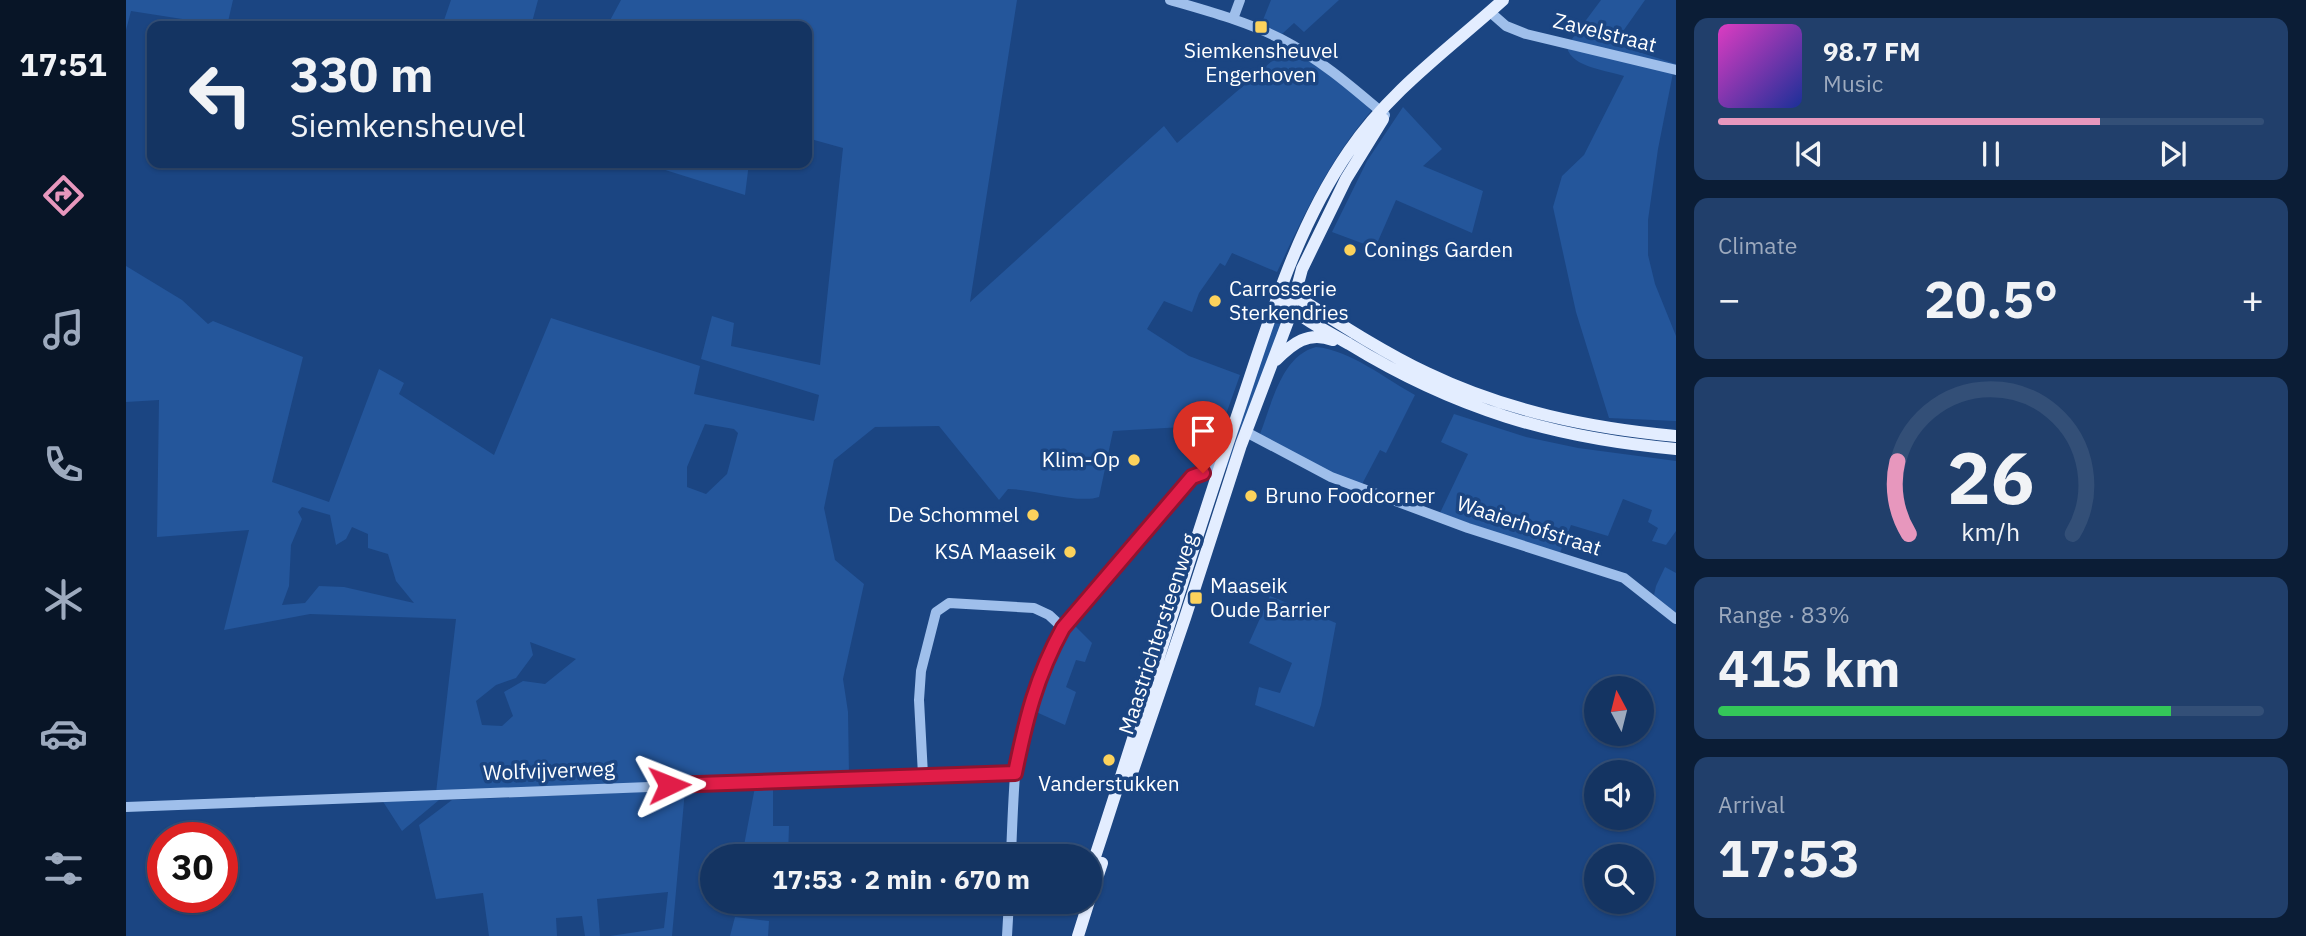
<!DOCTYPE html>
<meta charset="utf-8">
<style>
:root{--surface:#143462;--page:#213f6b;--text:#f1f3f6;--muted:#9daabe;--line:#334f77;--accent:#e797bd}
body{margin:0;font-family:"IBM Plex Sans",sans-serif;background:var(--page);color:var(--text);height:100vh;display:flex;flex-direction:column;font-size:26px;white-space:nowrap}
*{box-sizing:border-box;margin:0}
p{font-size:23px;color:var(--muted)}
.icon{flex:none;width:38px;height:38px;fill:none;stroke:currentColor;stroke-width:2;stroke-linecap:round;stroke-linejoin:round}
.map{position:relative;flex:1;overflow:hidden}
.panel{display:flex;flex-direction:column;gap:18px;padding:18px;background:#0b1d36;width:630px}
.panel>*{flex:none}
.banner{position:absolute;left:21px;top:21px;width:665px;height:147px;border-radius:14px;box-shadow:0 2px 5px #0004,0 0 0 2px var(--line);background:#143462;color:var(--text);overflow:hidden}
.needle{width:46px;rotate:353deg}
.buttons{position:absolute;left:1458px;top:676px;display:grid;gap:14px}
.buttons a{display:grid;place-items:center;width:70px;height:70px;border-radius:50%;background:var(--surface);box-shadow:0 2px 5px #0004,0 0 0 2px var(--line);font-size:35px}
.speed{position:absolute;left:21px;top:822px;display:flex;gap:14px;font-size:35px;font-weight:700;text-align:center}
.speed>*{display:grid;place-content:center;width:91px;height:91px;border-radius:50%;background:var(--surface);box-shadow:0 2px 5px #0004,0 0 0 2px var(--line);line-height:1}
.speed .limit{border:10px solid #d22;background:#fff;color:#111}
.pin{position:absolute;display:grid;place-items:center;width:60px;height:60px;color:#fff;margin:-72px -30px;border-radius:50% 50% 50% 0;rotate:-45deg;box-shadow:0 0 7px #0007}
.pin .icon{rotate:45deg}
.me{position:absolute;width:77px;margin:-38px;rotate:88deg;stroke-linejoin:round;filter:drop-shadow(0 0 5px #0008)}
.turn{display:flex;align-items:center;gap:24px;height:147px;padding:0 28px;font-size:32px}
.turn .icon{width:91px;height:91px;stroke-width:2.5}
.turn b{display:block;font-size:49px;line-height:60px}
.big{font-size:52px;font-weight:700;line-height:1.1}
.panel .card{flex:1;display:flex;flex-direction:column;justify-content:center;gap:10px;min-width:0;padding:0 24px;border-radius:14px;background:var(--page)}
.panel .dial{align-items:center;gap:0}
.dial svg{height:182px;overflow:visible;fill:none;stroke:var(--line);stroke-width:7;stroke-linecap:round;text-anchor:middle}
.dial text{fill:var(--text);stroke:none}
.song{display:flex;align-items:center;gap:21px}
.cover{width:84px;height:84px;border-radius:10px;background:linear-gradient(135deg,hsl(310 70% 55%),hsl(230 70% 35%))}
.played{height:7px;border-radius:4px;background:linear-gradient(90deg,var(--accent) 70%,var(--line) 70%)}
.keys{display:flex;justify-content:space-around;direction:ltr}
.heat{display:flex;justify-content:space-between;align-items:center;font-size:38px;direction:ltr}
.charge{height:10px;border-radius:5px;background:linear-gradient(90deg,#34c759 83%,var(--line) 0)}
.trip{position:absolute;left:574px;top:844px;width:402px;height:70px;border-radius:35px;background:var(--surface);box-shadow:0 2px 5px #0004,0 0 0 2px var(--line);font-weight:700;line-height:70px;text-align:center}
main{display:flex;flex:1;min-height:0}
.tabs{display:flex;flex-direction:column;width:126px;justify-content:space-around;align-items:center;background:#081527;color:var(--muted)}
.tabs .icon{width:49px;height:49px}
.tabs .current{color:var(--accent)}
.tabs b{font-size:32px;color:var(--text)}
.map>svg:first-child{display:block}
.green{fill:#24569b;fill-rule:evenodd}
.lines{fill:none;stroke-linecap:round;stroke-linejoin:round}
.minor{stroke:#9fbfeb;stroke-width:10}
.major{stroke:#e3edff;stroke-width:12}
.route-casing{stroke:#92132f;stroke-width:18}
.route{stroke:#e11d48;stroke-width:12}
.poi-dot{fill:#fcd25c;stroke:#1b4582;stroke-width:2.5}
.labels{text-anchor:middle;stroke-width:7;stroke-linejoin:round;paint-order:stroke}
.street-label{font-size:21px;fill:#fff;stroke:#1b4582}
.poi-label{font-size:21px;fill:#fff;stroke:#1b4582;text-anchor:start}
</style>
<main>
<nav class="tabs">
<b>17:51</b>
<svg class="icon current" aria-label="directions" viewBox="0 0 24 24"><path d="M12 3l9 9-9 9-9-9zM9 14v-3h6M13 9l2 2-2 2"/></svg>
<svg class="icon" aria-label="music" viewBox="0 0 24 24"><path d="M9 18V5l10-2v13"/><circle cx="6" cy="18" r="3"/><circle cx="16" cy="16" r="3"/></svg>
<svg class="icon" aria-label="phone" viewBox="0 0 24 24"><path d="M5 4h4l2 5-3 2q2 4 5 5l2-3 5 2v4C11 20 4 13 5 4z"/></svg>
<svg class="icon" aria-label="climate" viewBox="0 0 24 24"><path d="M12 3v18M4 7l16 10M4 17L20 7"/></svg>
<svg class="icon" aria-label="car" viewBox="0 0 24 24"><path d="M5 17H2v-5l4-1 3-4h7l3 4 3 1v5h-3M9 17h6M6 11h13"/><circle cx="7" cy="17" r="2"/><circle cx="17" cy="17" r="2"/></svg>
<svg class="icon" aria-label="filters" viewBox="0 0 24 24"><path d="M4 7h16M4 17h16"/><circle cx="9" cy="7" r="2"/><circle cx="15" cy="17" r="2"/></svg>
</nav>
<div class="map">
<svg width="1550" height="936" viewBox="0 0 1550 936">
<rect width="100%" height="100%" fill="#1b4582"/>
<path class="green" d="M0,0h107l-6,26 -96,-15 -5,19z
M325,0h87l-7,26h-89z
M495,0h396l-47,302 194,-176 13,17 109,-94c24,9 72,40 85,62 -43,51 -66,102 -94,161l-45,-19 -7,13 -5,-3 -21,30 -7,19 -28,-11 -17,28 42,27 51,19 -26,73 -14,-22 -87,5 -14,66c-20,7 -66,-8 -91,-8l-9,11 -60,-74 -64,1 -41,33 -10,48 11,52 29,24 -21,95 5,33 1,63 -413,18 20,-174 -146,-5 -86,16 25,-100 -92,7 2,-137 -33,2v-136l56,34 26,24 5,-3 90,36 -31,125 57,20 50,-133 25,14 -5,11 95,61 57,-137 149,48 -6,28 120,27 5,-26 -118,-36 11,-43 22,7 -3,23 89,19 23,-217 -36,-10v-112h-138l-19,-7 -5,7h-38zM579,424l29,5 4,4 -11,41 -21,20 -19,-7v-20zM176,507l28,8 6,30 10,-6 6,-12 16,7v14l20,6 8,27 18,22 -70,-16 -25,-1 -14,17 -23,2 7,-19 2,-41 11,-26 -4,-7zM404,642l46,17 -31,25 -22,-3 -19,11 9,24 -11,10 -20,-1 -6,-24 20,-16 20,-7 17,-23z
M1145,0h68l-35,32 -10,-9 -12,11 -21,-9z
M1475,0h44l-31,44 62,20v4l-107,-25z
M1441,48l106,25 -15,76 -10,71v35l7,29 21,52v85l-67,-3 -33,-106 -23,-105 9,-31 22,-21 40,-79c-17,-6 -51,-8 -57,-28z
M1277,107l39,42 -19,17 60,25 -11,42 -76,-33 -21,48 -43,-16 35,-71z
M517,163h106l-4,32z
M1145,321l13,4 -56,143 -2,-1z
M1190,347c34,3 70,32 99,48l-29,58 -6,-3 -19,36 -28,-10 -73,-42c12,-30 21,-78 56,-87z
M1328,414l72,23 52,11 98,13v70l-10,14 -14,-4 6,-13 -10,-6 4,-12 -29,-11 -15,37 -37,-11 -12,30 -119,-42 28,-59 -27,-12z
M1539,567l11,6v40l-22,-18 2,-9z
M1144,596l66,27 -15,82 -7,22 -59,-22 4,-18 21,6 12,-30 -43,-20z
M948,625l18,18 -7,19 -9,-2 -10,27 10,5 -11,33 -31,-14 9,-35 10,-23z
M647,786v40h16l-1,30h-46l13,-69z
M559,790l-13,146h-62l54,-8 4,-36 -71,7 3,37h-15l-3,-20 -26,2 1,18h-68l-6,-43 -47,6 -17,-74 33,-25z
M256,800h57l-37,31z
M609,917l34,4 -1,15h-38z"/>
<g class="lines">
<path class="minor" d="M1044,0c37,11 76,21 111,39 39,20 71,48 104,76
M1364,12l16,14 20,8 150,36
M1107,19l7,-19
M1120,432l85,45 137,51 156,50 52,41
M797,775l-4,-75 2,-29 15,-59 13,-9 85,5 15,7 14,13
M0,807l889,-34
M885,856c1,-27 2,-54 4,-81 5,-51 23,-103 48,-147l129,-151 15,-4 13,-9
M881,936l2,-35"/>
<path class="major" d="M1163,297h6l12,6c39,25 78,50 120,70 79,38 163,55 249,63
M1160,304c18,16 42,28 63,40 106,65 204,94 327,105
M1150,360c17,-17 32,-29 57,-20
M1005,776l54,-158 56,-173 47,-124 14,-52 44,-90 37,-60
M964,872c50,-151 95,-303 146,-453 31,-91 58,-188 113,-268 40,-60 101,-103 154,-151
M964,899l12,-36
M952,936l11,-35"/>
</g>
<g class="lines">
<g class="route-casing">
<path id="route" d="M543,785l346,-12c11,-54 21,-96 48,-145l129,-151 11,-4"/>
</g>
<use href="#route" class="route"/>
</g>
<g class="poi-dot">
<rect x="1128" y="20" width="14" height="14" rx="3.5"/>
<circle cx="1224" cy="250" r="7"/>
<circle cx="1089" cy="301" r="7"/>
<circle cx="1008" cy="460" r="7"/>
<circle cx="1125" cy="496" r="7"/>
<circle cx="907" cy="515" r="7"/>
<circle cx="944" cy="552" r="7"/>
<rect x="1063" y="591" width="14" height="14" rx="3.5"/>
<circle cx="983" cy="760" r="7"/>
</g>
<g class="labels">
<g class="street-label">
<text transform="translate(1479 33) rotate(14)" y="7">Zavelstraat</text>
<text transform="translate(1403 526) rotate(18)" y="7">Waaierhofstraat</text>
<text transform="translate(1032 634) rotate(-72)" y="7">Maastrichtersteenweg</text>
<text transform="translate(423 771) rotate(-2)" y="7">Wolfvijverweg</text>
</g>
<g class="poi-label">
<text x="1135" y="58" text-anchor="middle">Siemkensheuvel<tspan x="1135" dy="24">Engerhoven</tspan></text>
<text x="1238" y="257">Conings Garden</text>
<text x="1103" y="296">Carrosserie<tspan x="1103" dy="24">Sterkendries</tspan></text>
<text x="994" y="467" text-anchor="end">Klim-Op</text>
<text x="1139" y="503">Bruno Foodcorner</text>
<text x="893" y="522" text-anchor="end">De Schommel</text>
<text x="930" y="559" text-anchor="end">KSA Maaseik</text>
<text x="1084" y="593">Maaseik<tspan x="1084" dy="24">Oude Barrier</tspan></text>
<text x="983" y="791" text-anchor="middle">Vanderstukken</text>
</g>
</g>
</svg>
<div class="buttons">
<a><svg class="needle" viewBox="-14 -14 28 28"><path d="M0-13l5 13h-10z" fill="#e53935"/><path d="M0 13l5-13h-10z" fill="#9daabe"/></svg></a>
<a><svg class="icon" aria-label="sound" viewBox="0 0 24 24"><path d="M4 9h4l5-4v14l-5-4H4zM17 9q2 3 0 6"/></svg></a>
<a><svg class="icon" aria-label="search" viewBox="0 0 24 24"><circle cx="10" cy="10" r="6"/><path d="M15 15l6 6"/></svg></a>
</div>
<div class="speed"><div class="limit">30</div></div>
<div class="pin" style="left:1077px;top:473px;background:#d93025"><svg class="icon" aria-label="arrive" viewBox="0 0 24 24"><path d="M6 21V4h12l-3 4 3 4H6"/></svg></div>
<svg class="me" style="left:543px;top:785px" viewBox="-20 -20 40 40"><path d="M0-17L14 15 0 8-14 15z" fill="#e11d48" stroke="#fff" stroke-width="4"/></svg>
<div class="trip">17:53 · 2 min · 670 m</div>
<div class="banner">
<div class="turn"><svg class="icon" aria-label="left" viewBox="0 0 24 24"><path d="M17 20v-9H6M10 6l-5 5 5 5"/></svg><div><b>330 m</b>Siemkensheuvel</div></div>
</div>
</div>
<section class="panel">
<div class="card">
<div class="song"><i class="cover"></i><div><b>98.7 FM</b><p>Music</p></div></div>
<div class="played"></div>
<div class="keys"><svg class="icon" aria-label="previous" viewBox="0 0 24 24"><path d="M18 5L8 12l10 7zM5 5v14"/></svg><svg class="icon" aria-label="pause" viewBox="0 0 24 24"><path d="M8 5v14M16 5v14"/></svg><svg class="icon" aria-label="next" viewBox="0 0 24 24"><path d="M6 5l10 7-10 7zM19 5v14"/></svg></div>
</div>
<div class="card"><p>Climate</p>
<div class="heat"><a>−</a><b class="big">20.5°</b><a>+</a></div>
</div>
<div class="card dial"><svg viewBox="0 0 100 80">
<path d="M14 69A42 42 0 1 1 86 69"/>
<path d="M14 69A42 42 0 0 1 9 37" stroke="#e797bd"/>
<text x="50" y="56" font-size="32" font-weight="700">26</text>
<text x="50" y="72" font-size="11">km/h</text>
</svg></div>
<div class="card"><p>Range · 83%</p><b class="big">415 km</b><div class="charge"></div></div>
<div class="card"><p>Arrival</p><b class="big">17:53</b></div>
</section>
</main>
